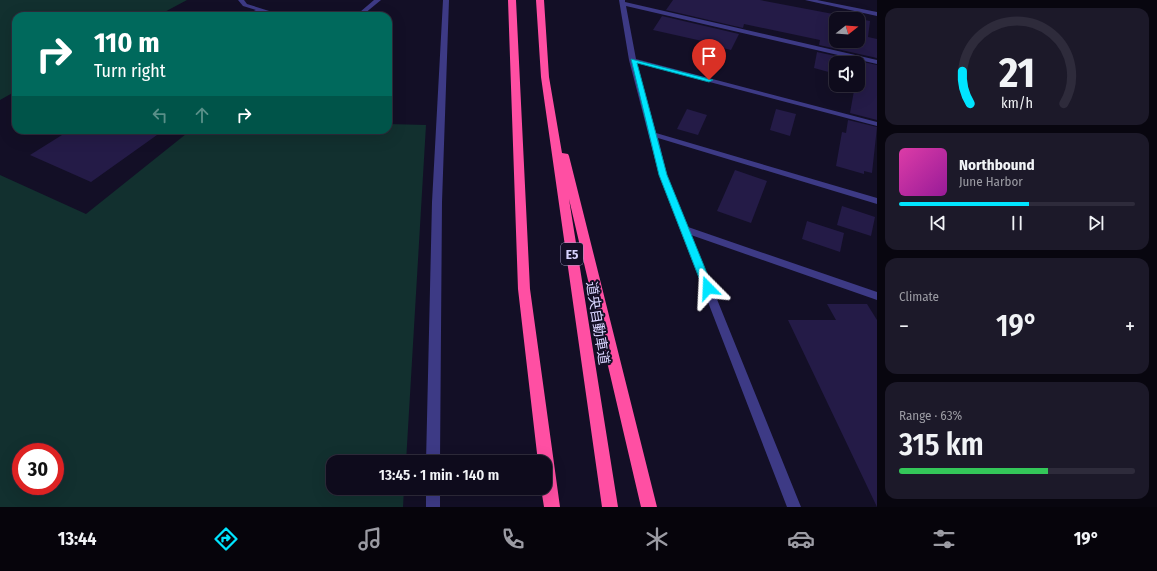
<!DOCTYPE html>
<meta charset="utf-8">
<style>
:root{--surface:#0e0b1c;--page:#1c1929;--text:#f1f3f6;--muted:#9b9ba3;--line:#2e2b3b;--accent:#00e5ff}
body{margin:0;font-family:"Fira Sans Condensed","Noto Sans JP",sans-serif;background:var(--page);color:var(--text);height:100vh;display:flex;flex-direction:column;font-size:15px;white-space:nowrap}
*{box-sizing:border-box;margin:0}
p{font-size:13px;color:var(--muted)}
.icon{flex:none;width:22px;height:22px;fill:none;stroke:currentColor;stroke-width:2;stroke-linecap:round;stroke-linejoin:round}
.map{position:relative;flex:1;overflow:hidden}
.panel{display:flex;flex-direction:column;gap:8px;padding:8px;background:#08060f;width:280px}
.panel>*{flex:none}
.banner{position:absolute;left:12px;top:12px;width:380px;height:122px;border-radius:12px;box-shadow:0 4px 16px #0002,0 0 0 1px var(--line);background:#00695c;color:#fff;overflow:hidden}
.needle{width:26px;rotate:73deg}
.buttons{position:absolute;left:829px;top:12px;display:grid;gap:8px}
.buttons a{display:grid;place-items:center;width:36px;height:36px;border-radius:8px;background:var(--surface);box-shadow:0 4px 16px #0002,0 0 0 1px var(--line);font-size:20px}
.speed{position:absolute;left:12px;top:443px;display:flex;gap:8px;font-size:20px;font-weight:700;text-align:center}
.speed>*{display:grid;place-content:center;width:52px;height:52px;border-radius:50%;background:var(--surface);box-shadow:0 4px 16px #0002,0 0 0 1px var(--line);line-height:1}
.speed .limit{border:6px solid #d22;background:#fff;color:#111}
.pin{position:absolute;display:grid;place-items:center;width:34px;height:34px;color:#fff;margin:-41px -17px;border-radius:50% 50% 50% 0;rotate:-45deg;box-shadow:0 0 4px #0007}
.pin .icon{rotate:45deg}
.me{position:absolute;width:44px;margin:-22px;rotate:339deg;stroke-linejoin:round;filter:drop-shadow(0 0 3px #0008)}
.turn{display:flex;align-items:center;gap:14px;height:84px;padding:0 16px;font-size:18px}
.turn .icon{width:52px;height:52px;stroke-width:2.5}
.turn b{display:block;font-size:28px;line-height:34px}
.lanes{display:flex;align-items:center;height:38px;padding:0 16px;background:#0003;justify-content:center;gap:20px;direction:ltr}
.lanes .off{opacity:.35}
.big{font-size:30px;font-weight:600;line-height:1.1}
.panel .widget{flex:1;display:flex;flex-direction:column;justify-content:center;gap:6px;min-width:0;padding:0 14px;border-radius:12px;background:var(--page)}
.panel .dial{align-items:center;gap:0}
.dial svg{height:104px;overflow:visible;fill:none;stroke:var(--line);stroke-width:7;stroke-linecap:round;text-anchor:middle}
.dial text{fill:var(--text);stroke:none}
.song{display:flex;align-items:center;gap:12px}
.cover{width:48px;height:48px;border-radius:6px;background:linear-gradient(135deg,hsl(320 70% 55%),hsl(300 70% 35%))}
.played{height:4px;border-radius:2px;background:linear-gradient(90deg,var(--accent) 55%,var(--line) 55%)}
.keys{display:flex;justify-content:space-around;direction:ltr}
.heat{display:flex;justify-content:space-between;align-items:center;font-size:22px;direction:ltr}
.charge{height:6px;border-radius:3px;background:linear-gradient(90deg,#34c759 63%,var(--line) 0)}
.trip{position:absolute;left:326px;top:455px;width:226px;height:40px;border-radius:12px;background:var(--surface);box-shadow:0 4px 16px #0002,0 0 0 1px var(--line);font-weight:600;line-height:40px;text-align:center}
.menu{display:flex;height:64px;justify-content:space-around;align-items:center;background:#06040b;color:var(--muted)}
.menu .icon{width:28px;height:28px}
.menu .current{color:var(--accent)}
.menu b{font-size:18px;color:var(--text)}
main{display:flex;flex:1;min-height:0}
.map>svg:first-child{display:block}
.green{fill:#12302f;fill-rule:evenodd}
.building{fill:#241b47;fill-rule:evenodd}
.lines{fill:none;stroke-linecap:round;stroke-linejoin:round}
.service{fill:#3d3a85;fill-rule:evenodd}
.minor{fill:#3d3a85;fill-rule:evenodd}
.motorway{fill:#ff4fa3;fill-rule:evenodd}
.route{fill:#00e5ff;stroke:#0095a6}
.labels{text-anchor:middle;stroke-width:4;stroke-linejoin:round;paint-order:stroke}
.shield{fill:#130f26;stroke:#9e99be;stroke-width:1}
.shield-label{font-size:13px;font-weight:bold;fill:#d9d4ff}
.street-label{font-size:14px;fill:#d9d4ff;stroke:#130f26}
</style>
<main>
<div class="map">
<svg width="877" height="507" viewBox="0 0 877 507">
<rect width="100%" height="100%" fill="#130f26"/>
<path class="green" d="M0,0h187l-30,16h-141v75l-16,9z
M388,124l38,1 -20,337h-73v26h71l-1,19h-403v-332l86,39 105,-84h197zM21,452h34v34h-34z"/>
<path class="building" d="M673,0h87l110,21 -2,16 9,2v19l-58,-13 1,-5 -76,-16 -1,4 -77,-18zM836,19h22v22h-22z
M662,16l77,18 -8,16 -21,-5 1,-2 -58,-13z
M817,52l60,13v55l-27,-7 5,-28h3v-22h-22v11l-22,-6z
M687,109l20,6 -9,20 -21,-6z
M776,109l20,5 -6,22 -20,-6z
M848,120l29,7 -5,46 -8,-2v3l-28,-8 6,-34 4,1z
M70,130h94l-73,52 -61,-27z
M735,170l32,11 -16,42 -34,-12z
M842,206l33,11 -4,19 -34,-11z
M807,221l37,12 -4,19 -38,-13z
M827,304h40l10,16v187l-89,-187h48z"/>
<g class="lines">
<path class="service" d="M238,0h6l3,4 38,12h-10l-12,-4 -12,4h-9l14,-6 -13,-4z
M374,0h7l-17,14 -13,2 9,-4z"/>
<path class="minor" d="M443,0h6l-7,202 -2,260h-14l6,-260z
M619,0h6v2l252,58v4l-251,-58 10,53 241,63v4l-240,-63 19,70 221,65v6l-219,-66 9,37 21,52 189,65v8l-186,-65 110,272h-14l-128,-332 -30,-115z
M805,0h12l60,12v4z
M426,488h14v19h-14z"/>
<path class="motorway" d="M508,0h8l14,289 30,218h-16l-3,-19h4v-26h-7l-20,-173z
M536,0h8l5,77 13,76 6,1 1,2 88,351h-16l-72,-308 49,308h-16l-61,-430z"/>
</g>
<path class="route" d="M631,59l82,21 -4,2 -72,-19 30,112 46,113 -2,3 -3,1 -5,-4 -44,-113z"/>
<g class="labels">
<rect class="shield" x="561" y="243" width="22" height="22" rx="3"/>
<g class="shield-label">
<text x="572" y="259">E5</text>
</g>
<g class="street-label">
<text transform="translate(598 323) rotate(81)" y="5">道央自動車道</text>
</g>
</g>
</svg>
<div class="buttons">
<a><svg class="needle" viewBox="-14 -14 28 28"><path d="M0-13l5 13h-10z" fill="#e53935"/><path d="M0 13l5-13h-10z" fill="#9b9ba3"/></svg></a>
<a><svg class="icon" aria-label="sound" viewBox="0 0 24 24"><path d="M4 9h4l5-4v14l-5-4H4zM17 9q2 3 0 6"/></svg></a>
</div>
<div class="speed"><div class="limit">30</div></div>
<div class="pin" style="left:709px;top:80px;background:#d93025"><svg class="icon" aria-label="arrive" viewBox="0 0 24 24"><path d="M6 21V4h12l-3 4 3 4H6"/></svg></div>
<svg class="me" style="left:708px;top:288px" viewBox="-20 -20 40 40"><path d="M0-17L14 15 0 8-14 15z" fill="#00e5ff" stroke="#fff" stroke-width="4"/></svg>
<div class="trip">13:45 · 1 min · 140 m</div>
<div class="banner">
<div class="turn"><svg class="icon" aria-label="right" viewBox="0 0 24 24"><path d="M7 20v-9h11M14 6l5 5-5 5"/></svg><div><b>110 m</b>Turn right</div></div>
<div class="lanes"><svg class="icon off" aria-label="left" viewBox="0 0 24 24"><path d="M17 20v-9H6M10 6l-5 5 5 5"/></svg><svg class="icon off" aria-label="ahead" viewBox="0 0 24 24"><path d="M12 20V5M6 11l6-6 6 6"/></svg><svg class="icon" aria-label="right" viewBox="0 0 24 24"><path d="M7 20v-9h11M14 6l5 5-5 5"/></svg></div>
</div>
</div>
<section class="panel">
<div class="widget dial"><svg viewBox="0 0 100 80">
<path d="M14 69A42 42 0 1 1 86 69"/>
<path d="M14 69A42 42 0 0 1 8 44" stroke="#00e5ff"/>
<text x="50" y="56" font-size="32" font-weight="700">21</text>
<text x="50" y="72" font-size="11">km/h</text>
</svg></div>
<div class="widget">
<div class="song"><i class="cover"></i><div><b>Northbound</b><p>June Harbor</p></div></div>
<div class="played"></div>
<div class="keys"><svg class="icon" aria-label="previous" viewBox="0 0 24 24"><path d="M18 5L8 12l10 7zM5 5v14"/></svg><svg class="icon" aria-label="pause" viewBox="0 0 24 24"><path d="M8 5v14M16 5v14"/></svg><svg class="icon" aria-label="next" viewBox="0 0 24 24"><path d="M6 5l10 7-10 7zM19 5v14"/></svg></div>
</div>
<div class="widget"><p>Climate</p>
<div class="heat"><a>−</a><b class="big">19°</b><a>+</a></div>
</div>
<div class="widget"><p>Range · 63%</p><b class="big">315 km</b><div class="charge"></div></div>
</section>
</main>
<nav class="menu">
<b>13:44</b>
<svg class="icon current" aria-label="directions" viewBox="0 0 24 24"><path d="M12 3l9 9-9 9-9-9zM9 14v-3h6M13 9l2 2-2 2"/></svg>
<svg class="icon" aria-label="music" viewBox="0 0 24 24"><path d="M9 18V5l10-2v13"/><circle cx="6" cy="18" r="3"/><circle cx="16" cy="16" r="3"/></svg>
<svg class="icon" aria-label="phone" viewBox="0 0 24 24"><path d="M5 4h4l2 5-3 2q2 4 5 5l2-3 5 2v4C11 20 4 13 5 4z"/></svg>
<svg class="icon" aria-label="climate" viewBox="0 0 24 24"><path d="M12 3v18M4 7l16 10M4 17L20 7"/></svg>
<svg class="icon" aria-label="car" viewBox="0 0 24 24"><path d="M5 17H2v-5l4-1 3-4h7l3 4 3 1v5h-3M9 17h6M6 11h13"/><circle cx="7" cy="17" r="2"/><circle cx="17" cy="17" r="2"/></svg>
<svg class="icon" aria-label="filters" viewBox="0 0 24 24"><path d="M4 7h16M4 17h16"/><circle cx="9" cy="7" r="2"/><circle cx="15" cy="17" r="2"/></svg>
<b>19°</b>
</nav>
